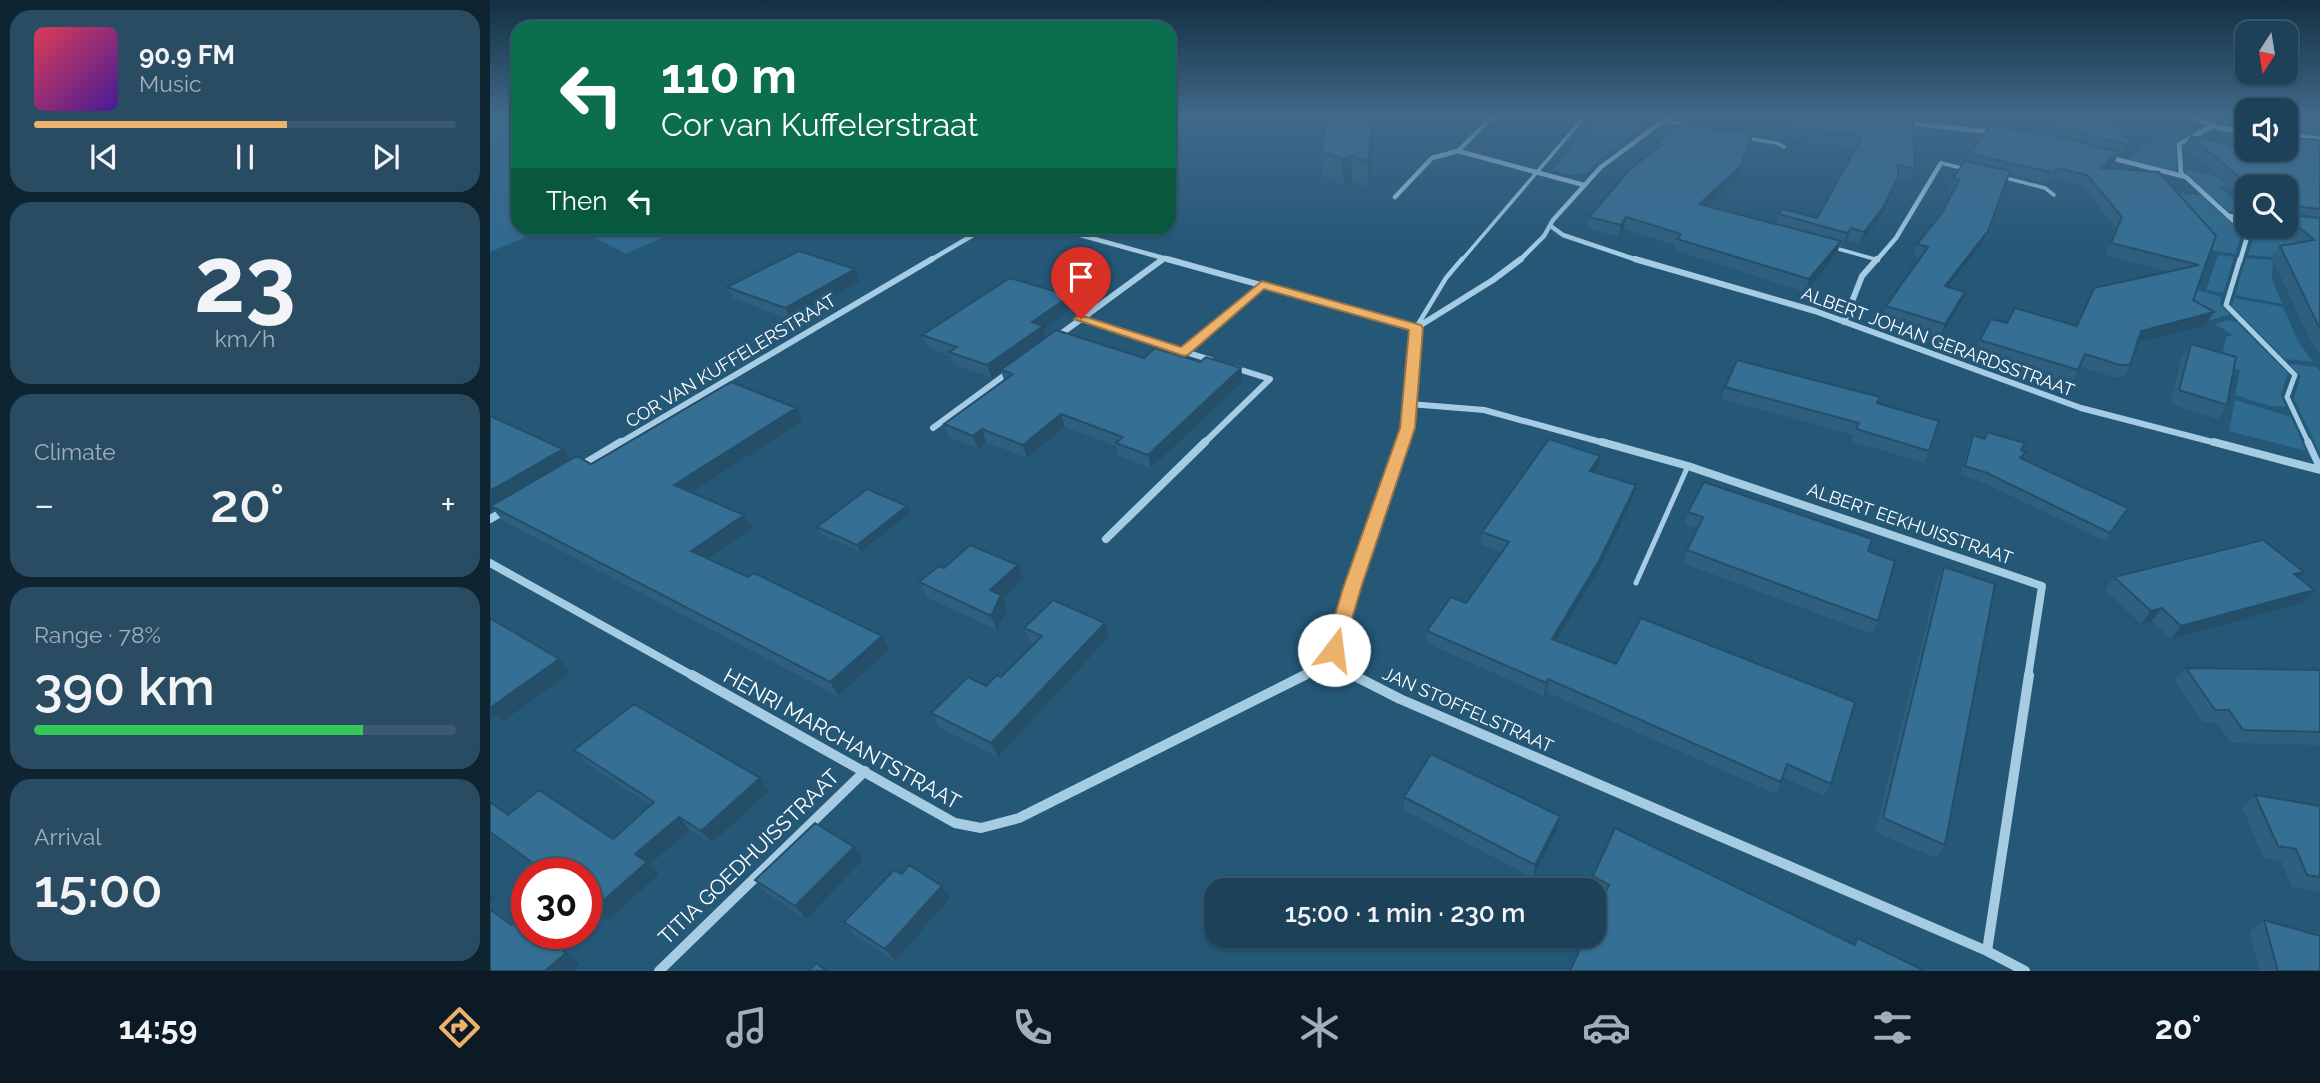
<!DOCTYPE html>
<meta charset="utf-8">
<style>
:root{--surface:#1c4159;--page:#294c62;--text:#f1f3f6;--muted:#a0afba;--line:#3a5a6f;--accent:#ecb16a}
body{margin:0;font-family:Raleway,sans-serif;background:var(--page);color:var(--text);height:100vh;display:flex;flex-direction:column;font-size:26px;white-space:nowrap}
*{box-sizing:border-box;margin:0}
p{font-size:23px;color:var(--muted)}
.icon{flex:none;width:38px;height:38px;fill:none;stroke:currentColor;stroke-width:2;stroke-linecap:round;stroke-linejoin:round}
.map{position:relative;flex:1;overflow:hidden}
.drawer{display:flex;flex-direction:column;gap:10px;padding:10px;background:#0f2431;width:490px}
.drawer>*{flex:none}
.top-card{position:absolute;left:21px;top:21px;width:665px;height:214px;border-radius:21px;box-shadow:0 2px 5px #0004,0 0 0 2px var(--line);background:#0b6e4f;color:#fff;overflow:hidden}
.needle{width:46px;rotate:192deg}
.tools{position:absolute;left:1745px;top:21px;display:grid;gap:14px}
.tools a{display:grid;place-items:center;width:63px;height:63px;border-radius:14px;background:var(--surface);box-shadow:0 2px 5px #0004,0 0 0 2px var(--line);font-size:35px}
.speed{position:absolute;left:21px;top:858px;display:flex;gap:14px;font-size:35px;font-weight:700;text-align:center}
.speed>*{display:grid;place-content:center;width:91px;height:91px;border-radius:50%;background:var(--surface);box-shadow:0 2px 5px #0004,0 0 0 2px var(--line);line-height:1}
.speed .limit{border:10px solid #d22;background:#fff;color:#111}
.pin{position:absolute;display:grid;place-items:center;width:60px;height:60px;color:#fff;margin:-72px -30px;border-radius:50% 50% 50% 0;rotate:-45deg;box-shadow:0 0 7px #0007}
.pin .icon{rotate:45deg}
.me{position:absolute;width:77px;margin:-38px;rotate:15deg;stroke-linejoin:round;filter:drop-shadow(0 0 5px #0008)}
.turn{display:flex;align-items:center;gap:24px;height:147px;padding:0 35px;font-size:32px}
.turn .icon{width:91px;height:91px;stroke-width:2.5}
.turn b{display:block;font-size:49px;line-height:60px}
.then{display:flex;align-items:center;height:66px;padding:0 35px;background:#0003;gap:14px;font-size:26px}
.big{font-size:52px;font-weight:600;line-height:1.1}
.drawer .widget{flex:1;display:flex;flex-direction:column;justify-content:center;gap:10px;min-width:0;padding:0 24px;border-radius:21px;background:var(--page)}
.drawer .dial{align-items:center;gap:0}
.dial b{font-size:91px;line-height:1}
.song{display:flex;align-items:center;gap:21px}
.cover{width:84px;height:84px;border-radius:10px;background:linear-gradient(135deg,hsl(350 70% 55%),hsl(260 70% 35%))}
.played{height:7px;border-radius:4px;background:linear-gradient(90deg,var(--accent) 60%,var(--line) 60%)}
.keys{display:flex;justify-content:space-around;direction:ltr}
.heat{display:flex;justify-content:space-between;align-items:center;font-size:38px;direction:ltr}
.charge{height:10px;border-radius:5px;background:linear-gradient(90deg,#34c759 78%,var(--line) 0)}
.trip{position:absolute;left:714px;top:878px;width:402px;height:70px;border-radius:21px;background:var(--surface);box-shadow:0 2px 5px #0004,0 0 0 2px var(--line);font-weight:600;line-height:70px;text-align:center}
.tabs{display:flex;height:112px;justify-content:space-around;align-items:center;background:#0b1a24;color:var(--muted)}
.tabs .icon{width:49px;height:49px}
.tabs .on{color:var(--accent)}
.tabs b{font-size:32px;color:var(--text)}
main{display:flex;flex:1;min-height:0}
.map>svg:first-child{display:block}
.green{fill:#2f6a8f}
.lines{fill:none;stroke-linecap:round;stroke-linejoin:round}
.service-far2{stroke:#a6cce3;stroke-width:3.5}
.service-far1{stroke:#a6cce3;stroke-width:4.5}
.service{stroke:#a6cce3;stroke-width:5}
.pedestrian-far2{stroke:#a6cce3;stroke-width:4.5}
.pedestrian-far1{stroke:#a6cce3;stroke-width:5}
.pedestrian{stroke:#a6cce3;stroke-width:7}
.minor-far3{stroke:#a6cce3;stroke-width:4.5}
.minor-far2{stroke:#a6cce3;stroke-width:6}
.minor-far1{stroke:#a6cce3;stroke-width:8}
.minor{stroke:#a6cce3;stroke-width:10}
.wall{fill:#2e5f7f;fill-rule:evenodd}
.shaded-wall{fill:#254e68}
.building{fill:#356f94;stroke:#254e68;stroke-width:2}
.route{fill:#ecb16a;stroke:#997345;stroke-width:2}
.labels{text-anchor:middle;stroke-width:7;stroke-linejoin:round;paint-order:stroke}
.street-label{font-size:18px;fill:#fff;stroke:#255777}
.near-street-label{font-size:21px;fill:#fff;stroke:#255777}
</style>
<main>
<section class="drawer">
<div class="widget">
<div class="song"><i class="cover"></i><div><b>90.9 FM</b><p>Music</p></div></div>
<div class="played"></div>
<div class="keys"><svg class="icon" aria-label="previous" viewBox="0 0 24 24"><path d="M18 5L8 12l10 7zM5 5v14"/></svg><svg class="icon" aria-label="pause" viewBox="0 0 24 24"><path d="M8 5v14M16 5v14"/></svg><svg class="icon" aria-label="next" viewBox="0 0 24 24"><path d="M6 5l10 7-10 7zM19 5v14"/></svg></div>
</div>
<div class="widget dial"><b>23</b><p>km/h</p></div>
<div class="widget"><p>Climate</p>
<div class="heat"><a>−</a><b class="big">20°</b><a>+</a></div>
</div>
<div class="widget"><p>Range · 78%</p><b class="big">390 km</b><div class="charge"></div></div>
<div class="widget"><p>Arrival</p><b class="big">15:00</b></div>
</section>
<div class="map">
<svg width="1830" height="971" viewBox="0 0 1830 971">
<rect width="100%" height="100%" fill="#255777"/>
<path class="green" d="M20,116h8v112h30l-58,24v-129z
M1107,116h61l-61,45 -11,12 -17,2 -16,-5z
M1796,116h34v20l-34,-4z
M1670,131l24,7 -9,5 1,30 -48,-12z
M1695,169l33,8 10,9 -9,1 28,23v6l-20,-6 -41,-37z
M1678,193l33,2 41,38 -7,21 -32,-5z
M1754,218h3v8h39l33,18 -45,8 -1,5 -25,-2 6,-20 -15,-14z
M87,228h107l-58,26z
M1728,255l16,2 -11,36 -17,-3z
M1756,258l27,2 -1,19 10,25 -47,-9z
M1692,286l40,11 -2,7 10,11 -21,5 -51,-29z
M1744,298l49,9 15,34 15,21 -28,-3 -53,-53z
M1737,320l9,2 52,51 -7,22 5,12 -16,-1 -35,-11 5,-25 -20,-5 6,-28 7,-2 -18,-11z
M1799,364l28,3 3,4v83l-26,-56 7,-22z
M1745,400l56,17 15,34 -77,-20z"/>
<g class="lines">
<path class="service-far2" d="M1174,120l20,5
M1255,138l32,5 7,4
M1451,163l24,6
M1512,177l43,11 9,7
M1345,248l43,12
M971,261l124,-145"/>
<path class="service-far1" d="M1385,259l3,1
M927,326l29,-48 16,-19"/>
<path class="service" d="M1146,583l52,-117"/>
<path class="pedestrian-far2" d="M1418,123l83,9
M1621,158l75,19 62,57 -8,27
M1694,176l-3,-3 -2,-29 34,-18
M1738,216l19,1"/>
<path class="pedestrian-far1" d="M1750,259l-14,46 69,70 -8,22 22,47"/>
<path class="pedestrian" d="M1818,442l12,26"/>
<path class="minor-far3" d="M1699,116l30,12 28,4
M1796,135l34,4
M968,151l35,-35
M905,197l37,-39 26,-7 126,34
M1062,227l11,8 77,26
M565,228l119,33
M439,261l56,-33
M671,261l4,-3
M1029,261l25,-25 9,-16 48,-53 69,-51
M1386,261l20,-23 45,-75"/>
<path class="minor-far2" d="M677,259l249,69
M1145,259l180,52 266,97 139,36
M591,319l130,41
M1354,322l18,-46 15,-17
M568,336l105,-77
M694,352l78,-67
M920,404l74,6 124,34
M443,428l76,-56
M128,444l314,-185
M713,444l67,-65 -35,-11
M912,444l5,-16 9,-100 77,-48 28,-21"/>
<path class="minor-far1" d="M1112,442l86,24 354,120 -14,91
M1724,442l106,28
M91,466l40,-24
M0,519l14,-8
M616,539l99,-97
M0,563l205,114
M812,677l35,-18
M865,677l-15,-14 -5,-22 67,-199"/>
<path class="minor" d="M202,675l263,148 26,5 38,-10 286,-143
M863,675l47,24 587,252 38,20
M1497,951l42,-276
M169,971l206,-200"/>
</g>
<path class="wall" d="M909,116h32l-3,13 -29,-1z
M1222,116h198l5,53 -4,12 -13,-4 -4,12 -15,31 -20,24 -12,-4 -4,6 -3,-1 -3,8 -31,39 -132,-42 1,-5 -51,-16 -5,7 -32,-7 2,-12 66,-68 1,-6 69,-12v-1l-7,-1zM1262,134l104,14 -39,70 -38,-4 -3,10 -69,-18 31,-28z
M1502,116h117l23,26 -6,10 -3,4 -5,-2 -4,9 -6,5 108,68 -23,64 13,25 -69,17 -7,23 -7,12h-10l-33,-10 -8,16 -98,-31 6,-12 27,-17 69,2 18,-37 76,-16 -65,-17 11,-27 -34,-42 -30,-7 -3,5 -40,-10 -27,69 -34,45 12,17 -20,32 -59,-18 5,-13 34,-48 -7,-2 4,-12 25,-31 11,-22 -5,-1 5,-12 14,-17 3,-7 22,-27 2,-5z
M884,136l-6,52 -16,-7 -8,4 -22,-9 -1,-25z
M1700,136l64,14 -1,-1h33l34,-9v214l-9,-12 -39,-84 8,-12 16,-3 -20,-17h10v-39h-39v14l-63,-54z
M370,281l-69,39 -57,-21 -7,-12z
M583,308l-29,21 2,8 98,21 56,4 41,6 2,13 -92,87 -32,-12 -3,-10 -51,-19 -38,31 -41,-16 -8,7 -29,-12 -5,-13 60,-44 -3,-9 -9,7 -38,-13 -4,-9 -23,-9 -5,-12z
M1701,344l36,61 -9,14 -48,-15 12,-47z
M1235,387l152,16 52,48 -5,12 -73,-22 3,-6 -132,-36z
M0,416l81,44 20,4 211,-43 -110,71 52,23 8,13 -44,31 40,18 134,59 8,13 -52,47 -336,-176 -9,-11 -3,2z
M1497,432l39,20 -4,7 101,58 -18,24 -123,-59 -21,-7 7,-31 5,-9 11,3z
M1108,468l-3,4 41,13 -3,13 -36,75 -40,68 274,143 -7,12 -41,-19 -7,17 -230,-102 -2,4 -117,-53v-12l39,-28 35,-51 -20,-7 1,-13z
M1198,512l180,39 10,70 -6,13 -189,-71 4,-13 10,-22 -12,-4z
M420,513l-49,39 -40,-18 -4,-7z
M1454,567l1,278 -9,13 -61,-26 62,-251z
M454,568l79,11 -20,19 4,11 -10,21 -71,-33 -7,-15z
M1814,572l-5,6 4,25 -132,36 -19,-18 -11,3 -36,-34 9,-13z
M615,623l4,14 -111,120 -59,-30 -8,-14 70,-36 33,-33 -4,-2 -6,-14z
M1696,668l134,2v75l-89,-2 -14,-20 -14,-1 -28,-42z
M84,750l186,28 9,13 -57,52 -22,-13 -41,35 10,9 -50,46 -11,-8 -12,10v-49h-42l-54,-39v-32l18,13 105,24 38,-34 -65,-42z
M1765,795l65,11v86l-28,-5 -11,-26 -17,-3 -22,-51z
M914,797l153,33 -24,48 -129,-68z
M364,847l9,13 -57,59 -39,-26 -12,-13z
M412,874l40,12 8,12 -55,63 -41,-26 -10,-13z
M1103,876l260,68 4,-6 68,33 -321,-75 -14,-8z
M1774,920l56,51h-60l-11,-39z"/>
<path class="shaded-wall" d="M883,116l1,20 -6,52v-26z
M938,116h3l-3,13z
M1263,132l-15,46 -42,38 3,-12z
M1642,142l-6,10 -3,4 5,-11z
M1629,152l-5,11 -18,16 5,-11z
M861,155l1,26 -8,4 -2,-26z
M1408,177l-4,12 -15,31 -20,24 5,-12z
M1136,217l-2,12 -5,7 2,-11z
M1361,228l-4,12 -4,6 4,-13z
M1498,231l-6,12 -43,56 6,-13z
M1351,241l-4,12 -31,39 3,-13z
M365,269l5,12 -69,39 -6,-12z
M1475,292l-5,13 -20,32 5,-13z
M580,296l3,12 -29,21 2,9 -54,40 -5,-13 45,-43z
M1724,312l-8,13 -72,18 7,-12z
M751,368l2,13 -92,87 -3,-13z
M306,408l6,13 -119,77 -9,-13z
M571,414l4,13 -38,31 -4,-13z
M492,429l4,13 -8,7 -5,-13z
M73,449l9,14 -81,43 2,3 -3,2v-20z
M1110,456l-2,12 -10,15 2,-12z
M1146,485l-3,13 -36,75 -47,79 2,-13z
M417,506l3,7 -49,39 -4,-7z
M254,515l8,13 -52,36 -9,-13z
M528,565l5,14 -20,19 4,11 -10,21 -6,-14 -1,-26z
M1814,572l-11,13 1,-11z
M1824,590l-11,13 -132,36 10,-13z
M1672,608l-10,13 -11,3 10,-13z
M615,623l4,14 -111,120 -7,-14z
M392,636l8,13 -52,47 -8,-14z
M69,659l12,13 -68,49 -6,-6 -7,5v-12z
M1058,679l-2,13 -2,4 2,-13z
M270,778l9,13 -57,52 -11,-12z
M1070,816l-3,14 -24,48 2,-13z
M189,817l11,13 -41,35 10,9 -50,46 -14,-12 40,-54z
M364,847l9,13 -57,59 -11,-13z
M452,886l8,12 -55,63 -10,-12z
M0,895l5,4 -5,4z
M96,902l12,10 -12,10z
M56,933h28l-16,14 -15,-11z
M76,953l14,11 -7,7h-28z"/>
<path class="building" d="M838,116h45l-5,46 -17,-7 -9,4 -21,-8z
M1229,116h181l13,1 2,52 -17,-4v12l-15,31 -19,24 -13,-4 -4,5 -68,-19 4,-5 34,9 45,-81 -141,-19z
M1507,116h112l23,26 -4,3 -87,-22 -45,-5z
M1194,121l43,11 -2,-4 28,4 -13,35 -41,37 142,37 -32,38 -132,-40 4,-5 -55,-17 -5,8 -32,-8 41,-48 32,-25 -6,-1z
M1500,126l50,6 79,20 -18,16 58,4 57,64 -23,64 21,12 -73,19 -11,34h-10l-35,-11 -7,16 -98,-30 11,-21 16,4 8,-15 62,18 17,-38 105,-23 -88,-22 11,-26 -35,-42 -30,-7 -2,5 -85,-19z
M1700,136l82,18 -3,-5h17v-11l34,2v69l-26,-3 -5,3 4,6 27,3v111l-40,-83 34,-6 -28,-24v-29h-35z
M1475,161l45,10 -22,60 -43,55 20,6 -20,32 -59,-18 42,-59 -11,-3 25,-31 17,-33 -6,-2z
M309,251l56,18 -70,39 -58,-21z
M520,278l60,18 -38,26 11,4 -56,39 -38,-13 8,-5 -35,-12z
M566,330l88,28 11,-10 45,14 6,-5 35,11 -93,87 -32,-12 7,-6 -62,-23 -38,31 -41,-16 -9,7 -29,-12 69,-50 -12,-4z
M1701,344l45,13 -9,48 -48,-15z
M1247,360l143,37 -3,6 62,18 -10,30 -73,-22 3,-6 -134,-36z
M241,382l65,26 -122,77 70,30 -53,36 57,26 6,-4 128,63 -52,46 -339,-176 86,-50 14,8z
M0,416l73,33 -73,42z
M1497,432l38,11 -4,7 5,2 -6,6 108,50 -18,25 -123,-60 -22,-7 8,-31 12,4z
M1059,439l51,17 -10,15 46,14 -37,76 -47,78 64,25 25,-46 214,84 -24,82 -44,-20 -6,18 -233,-103 -2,4 -119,-52 24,-34 15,6 43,-61 -27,-10z
M1214,482l168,57 -4,12 27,10 -17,60 -191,-71 16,-33 -15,-5z
M377,489l40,17 -50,39 -40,-18z
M1773,540l41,32 -10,2 20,16 -133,36 -19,-18 -11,3 -37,-34z
M480,545l48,20 -28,25 11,5 -10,21 -72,-34 20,-16 5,2z
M1454,567l51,17 -50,261 -62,-27z
M563,600l52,23 -114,120 -60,-30 37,-36 18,9 11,-11 4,2 41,-41 -18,-8z
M0,618l69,41 -69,49z
M1696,668l134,2v62l-77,-2 -14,-20h-14z
M144,704l126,74 -59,53 -22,-14 -44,37 12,8 -52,46 -9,-6v-29h-39l-57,-41v-30l18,13 31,-25 74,49 41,-37 -80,-52z
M941,754l129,62 -25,49 -131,-68z
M1765,795l65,11v71l-13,-2 -11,-26 -18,-3z
M325,823l39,24 -59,59 -40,-26z
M1125,828l240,117 2,-7 68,33h-355l16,-35h8v-18l15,-33 -16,-9z
M419,865l33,21 -57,63 -41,-27 50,-52 8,4z
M0,909l21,16 16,-14v22h19l-3,3 23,17 -21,18h-55z
M1774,920l56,16v35h-42z
M326,963l11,8h-18z"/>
<linearGradient id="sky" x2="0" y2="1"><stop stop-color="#143041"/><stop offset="0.46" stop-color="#40698a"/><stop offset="1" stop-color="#40698a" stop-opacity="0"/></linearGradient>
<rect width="1830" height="251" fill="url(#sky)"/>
<path class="route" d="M772,281l159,44 2,3 -8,100 -54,160 -18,62 -2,5 -7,3 -7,-3 -2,-5 18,-62 57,-160 9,-98 -145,-41 -76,66 -4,1 -110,-37 2,-2h10l95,30z"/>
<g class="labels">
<g class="street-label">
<text transform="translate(1448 342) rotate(20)" y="6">ALBERT JOHAN GERARDSSTRAAT</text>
<text transform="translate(241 361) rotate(-31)" y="6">COR VAN KUFFELERSTRAAT</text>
<text transform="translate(1420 524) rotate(19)" y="6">ALBERT EEKHUISSTRAAT</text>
<text transform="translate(978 710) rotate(24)" y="6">JAN STOFFELSTRAAT</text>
</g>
<g class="near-street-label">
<text transform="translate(352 739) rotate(29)" y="7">HENRI MARCHANTSTRAAT</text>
<text transform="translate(259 857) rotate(-44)" y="7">TITIA GOEDHUISSTRAAT</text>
</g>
</g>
</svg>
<div class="tools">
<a><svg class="needle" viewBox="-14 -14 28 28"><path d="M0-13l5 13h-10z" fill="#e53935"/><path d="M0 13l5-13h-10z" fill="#a0afba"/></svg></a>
<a><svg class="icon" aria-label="sound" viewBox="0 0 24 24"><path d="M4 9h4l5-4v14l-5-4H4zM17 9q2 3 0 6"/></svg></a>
<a><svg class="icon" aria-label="search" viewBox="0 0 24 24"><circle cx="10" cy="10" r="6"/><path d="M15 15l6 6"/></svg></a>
</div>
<div class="speed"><div class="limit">30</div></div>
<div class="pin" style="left:591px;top:319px;background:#d93025"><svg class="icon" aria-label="arrive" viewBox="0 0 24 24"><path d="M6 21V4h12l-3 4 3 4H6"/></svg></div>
<svg class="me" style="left:844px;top:650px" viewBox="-20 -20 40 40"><circle r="19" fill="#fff"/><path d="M0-13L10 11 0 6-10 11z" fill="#ecb16a"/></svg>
<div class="trip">15:00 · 1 min · 230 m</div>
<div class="top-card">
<div class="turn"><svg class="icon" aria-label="left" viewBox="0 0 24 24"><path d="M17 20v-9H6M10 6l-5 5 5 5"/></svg><div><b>110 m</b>Cor van Kuffelerstraat</div></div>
<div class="then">Then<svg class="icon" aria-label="left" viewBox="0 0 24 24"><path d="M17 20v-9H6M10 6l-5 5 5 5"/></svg></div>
</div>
</div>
</main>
<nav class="tabs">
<b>14:59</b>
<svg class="icon on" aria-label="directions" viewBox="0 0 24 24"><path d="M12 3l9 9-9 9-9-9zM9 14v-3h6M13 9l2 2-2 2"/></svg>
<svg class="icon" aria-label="music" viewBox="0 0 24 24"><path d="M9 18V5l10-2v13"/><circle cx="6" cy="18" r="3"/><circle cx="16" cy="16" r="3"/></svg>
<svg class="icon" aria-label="phone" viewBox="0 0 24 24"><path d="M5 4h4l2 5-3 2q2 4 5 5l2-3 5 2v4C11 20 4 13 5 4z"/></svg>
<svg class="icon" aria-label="climate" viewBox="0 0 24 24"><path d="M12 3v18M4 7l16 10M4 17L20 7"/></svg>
<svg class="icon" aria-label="car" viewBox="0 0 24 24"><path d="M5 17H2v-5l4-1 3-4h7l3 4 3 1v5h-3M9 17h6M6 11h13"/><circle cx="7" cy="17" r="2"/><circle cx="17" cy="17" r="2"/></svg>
<svg class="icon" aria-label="filters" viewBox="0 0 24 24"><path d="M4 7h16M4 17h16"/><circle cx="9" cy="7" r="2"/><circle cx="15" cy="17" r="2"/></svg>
<b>20°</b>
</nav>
